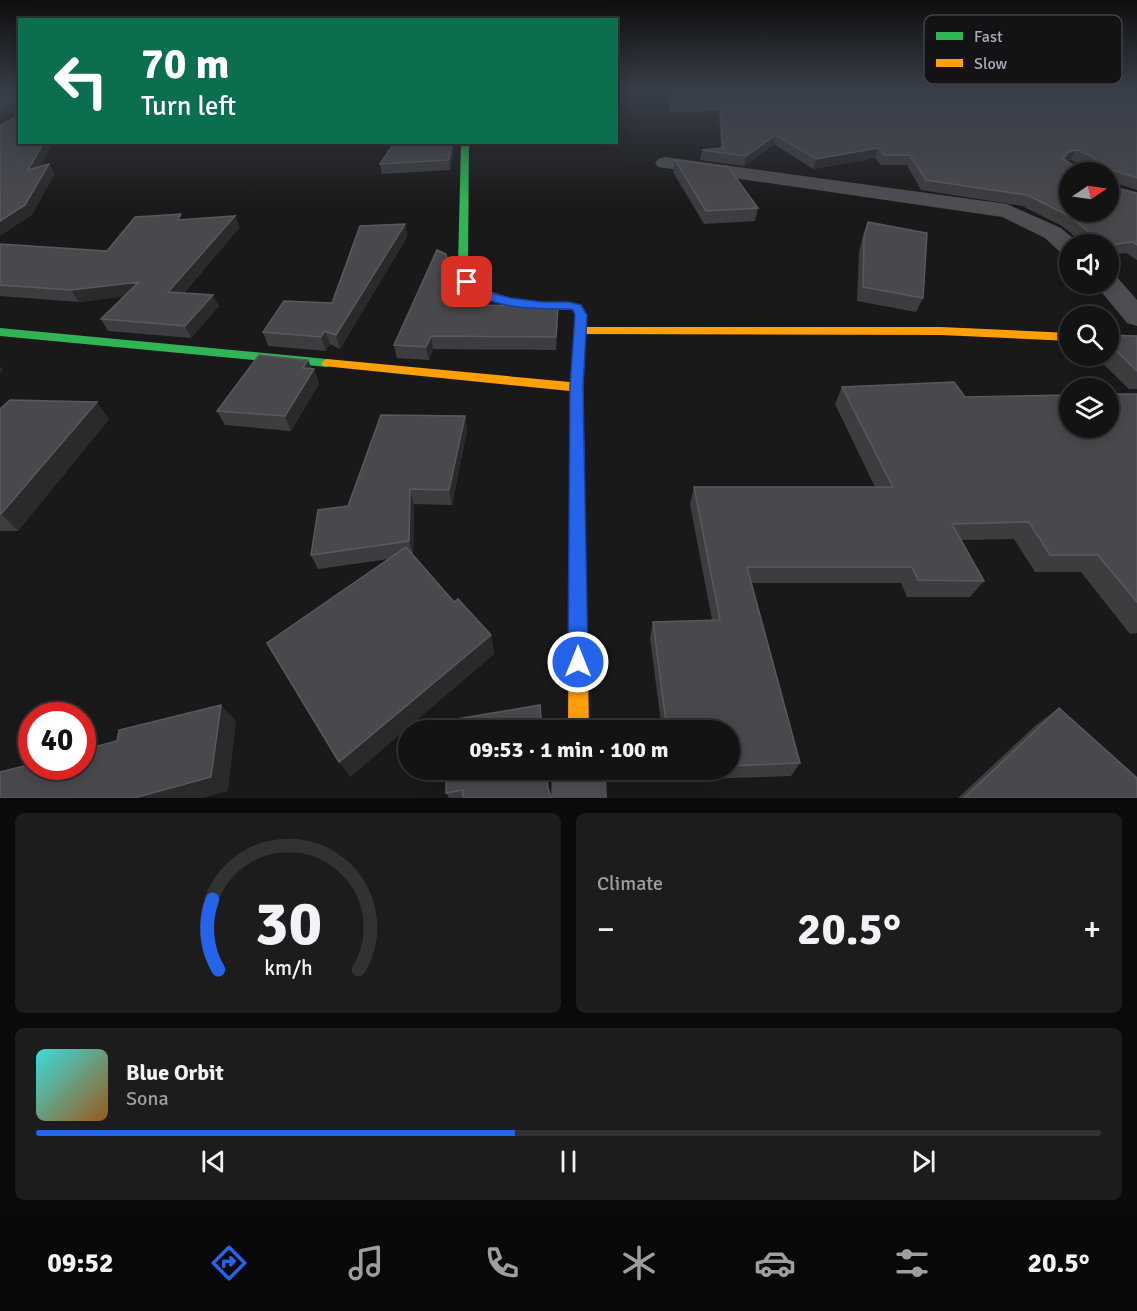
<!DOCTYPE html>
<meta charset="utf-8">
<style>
:root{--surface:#131313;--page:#1c1c1c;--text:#f1f3f6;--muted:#9d9ea0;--line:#323233;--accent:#2563eb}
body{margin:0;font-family:Signika,sans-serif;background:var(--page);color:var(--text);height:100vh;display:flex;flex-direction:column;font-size:22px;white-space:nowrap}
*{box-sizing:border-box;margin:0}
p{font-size:20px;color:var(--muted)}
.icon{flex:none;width:33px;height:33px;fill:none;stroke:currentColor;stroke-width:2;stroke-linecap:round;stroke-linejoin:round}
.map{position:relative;height:798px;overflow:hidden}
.sheet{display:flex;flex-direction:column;gap:15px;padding:15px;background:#0a0a0a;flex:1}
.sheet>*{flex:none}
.banner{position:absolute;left:18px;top:18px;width:600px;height:126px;border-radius:0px;box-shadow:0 3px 15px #0003,0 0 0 2px var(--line);background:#0b6e4f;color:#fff;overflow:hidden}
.needle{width:39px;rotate:77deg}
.tools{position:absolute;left:1059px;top:162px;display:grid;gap:12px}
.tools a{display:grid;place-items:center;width:60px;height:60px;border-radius:50%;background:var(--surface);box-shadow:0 3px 15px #0003,0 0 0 2px var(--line);font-size:30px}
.speed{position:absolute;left:18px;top:702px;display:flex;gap:12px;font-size:30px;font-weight:700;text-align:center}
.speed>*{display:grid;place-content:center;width:78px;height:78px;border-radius:50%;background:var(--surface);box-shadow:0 3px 15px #0003,0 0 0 2px var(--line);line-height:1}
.speed .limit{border:9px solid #d22;background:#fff;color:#111}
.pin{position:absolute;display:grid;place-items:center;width:51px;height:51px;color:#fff;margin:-26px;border-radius:12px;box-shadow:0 3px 9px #0006}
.me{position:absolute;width:66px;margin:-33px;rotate:0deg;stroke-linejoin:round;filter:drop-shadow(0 0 4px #0008)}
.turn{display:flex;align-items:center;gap:21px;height:126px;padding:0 24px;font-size:27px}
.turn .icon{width:78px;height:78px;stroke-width:2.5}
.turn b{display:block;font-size:42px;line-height:51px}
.big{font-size:45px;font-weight:700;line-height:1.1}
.sheet .tile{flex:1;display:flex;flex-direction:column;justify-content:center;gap:9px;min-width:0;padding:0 21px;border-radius:9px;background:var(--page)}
.sheet .dial{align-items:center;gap:0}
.dial svg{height:156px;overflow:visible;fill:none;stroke:var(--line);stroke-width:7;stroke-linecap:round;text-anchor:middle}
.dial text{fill:var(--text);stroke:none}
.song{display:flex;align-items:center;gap:18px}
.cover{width:72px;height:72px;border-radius:9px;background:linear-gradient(135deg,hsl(180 70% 55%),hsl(30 70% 35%))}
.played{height:6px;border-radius:3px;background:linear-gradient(90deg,var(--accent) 45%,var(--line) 45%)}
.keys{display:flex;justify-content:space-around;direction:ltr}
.heat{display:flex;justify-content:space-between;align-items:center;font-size:33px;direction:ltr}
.sheet .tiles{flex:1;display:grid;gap:15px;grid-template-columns:1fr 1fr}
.tile:last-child{grid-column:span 2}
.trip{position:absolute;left:398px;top:720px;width:342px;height:60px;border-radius:30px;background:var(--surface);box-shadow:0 3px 15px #0003,0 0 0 2px var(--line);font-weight:700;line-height:60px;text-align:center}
.dock{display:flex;height:96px;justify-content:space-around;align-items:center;background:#080808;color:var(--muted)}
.dock .icon{width:42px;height:42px}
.dock .selected{color:var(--accent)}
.dock b{font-size:27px;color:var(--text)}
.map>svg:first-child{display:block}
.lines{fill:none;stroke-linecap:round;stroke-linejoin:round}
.street{fill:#4d4e52;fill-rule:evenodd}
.fast{fill:#30b455;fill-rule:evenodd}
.slow{fill:#ff9f0a;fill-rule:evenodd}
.wall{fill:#3d3d40;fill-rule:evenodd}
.shaded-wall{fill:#2a2a2b}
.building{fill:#49494d;stroke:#58595e;stroke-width:1.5;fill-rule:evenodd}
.route{fill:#2563eb;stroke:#184099;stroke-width:1.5}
.key{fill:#131315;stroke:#404147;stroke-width:1.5}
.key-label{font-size:16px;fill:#aaacba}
</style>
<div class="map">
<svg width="1137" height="798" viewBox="0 0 1137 798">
<rect width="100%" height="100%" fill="#191919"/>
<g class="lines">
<path class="street" d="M665,157l342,47 54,24 19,16h-10v11l-9,-2 -16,-15 -43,-21 -344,-50 -3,-4 3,-4z
M1108,275l9,2 20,23v26l-10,-3 -32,-39h13z
M552,770h54l1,28h-56z"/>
<path class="fast" d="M461,142h8l-1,123 4,15 17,11 25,8 67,6 6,10 -5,61h-10l-1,-3 4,-58 -2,-5c-36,-3 -84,0 -111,-28l-4,-17z
M0,328l327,31 6,4 -6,4 -327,-31z"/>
<path class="slow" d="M580,327h361l129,6v8l-129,-6 -365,-1 -2,-3z
M327,359l243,23 2,-12h10l1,3 6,357h-21l2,-339 -247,-25 -2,-3z"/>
</g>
<path class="wall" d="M668,91h446l23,3v96l-24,-8v5l24,6v67l-11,-7 -18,2v-11h-24l-22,-18 -40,-20 -101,-16 -14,-25h-26l-6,-7 -62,11 -39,-25 -30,22 -44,-6 2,-10 19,-1 -2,-38 -50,1zM1071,160l11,4 -6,3 -10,-6z
M455,142l-5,28 -68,4 -2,-10z
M675,160l83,48 -3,13 -51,3 -31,-52z
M184,219l56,8 -56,66 35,13 -28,32 -83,-7 -7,-12 23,-23 -45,6 -79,-6v-52l107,7z
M868,222l55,76 -7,14 -59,-11 2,-49 4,-17z
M405,224l2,13 -67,112 -10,-5 -4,7 -58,-5 -5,-14 69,-29z
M450,271l8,8 1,13 -1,13 100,14 -2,31 -123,-1 -4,11 -32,-2 -3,-13z
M1108,335l29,1v53h-8l-34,-33h13z
M308,360l4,9h2l5,15 -28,47 -66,-6 -8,-14z
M842,387l123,10 172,-3v239l-7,1 -49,-62h-46l-21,-33 -53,1 23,41 -14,16h-63l-6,-14h-150l49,180 -9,13 -123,4 -1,-10h62v-40h-67l-12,-92 3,-16 59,-2 -22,-116 4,-17h181l-40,-83z
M0,409l109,10 -91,112h-18z
M465,416l2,15 -15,74 -38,-1 -1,52 41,46 37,33 3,19 -144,123 39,-218 -71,10 -7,-14 37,-49z
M1059,708l78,90h-179l78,-73z
M446,770l102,18 3,10h-102l-3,-5z"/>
<path class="shaded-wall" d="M14,101l5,8 -19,10v-11z
M776,135l-2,9 -30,22 2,-10z
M44,142h10l-20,38 -6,-10z
M452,142h3l-5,28 -1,-10z
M878,148l-3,10 -62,11 3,-10z
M1076,150l-5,10 -9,2 1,-3 5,-7z
M49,164l6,10 -23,41 -32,21v-15z
M235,216l5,11 -66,77 -6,-12z
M405,224l2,13 -67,112 -4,-14z
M458,279l1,13 -2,25 -2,-12z
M139,282l7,12 -67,8 -8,-12z
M213,295l6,11 -28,32 -6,-12z
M558,306v13l-2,31v-13z
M325,331l5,13 -4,7 -5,-14z
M431,336l2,13 -4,11 -3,-13z
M308,360l4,12 2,-3 5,15 -28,47 -6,-15 18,-48z
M0,366l3,4 -3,3z
M97,402l12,17 -91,112 -17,-17z
M465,416l2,15 -15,74 -3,-15z
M410,489l4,15 -1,52 -4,-15z
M491,635l3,19 -144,123 -11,-15z
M221,705l15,16 -8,70 -25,7h-69z"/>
<path class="building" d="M0,91h20v51h24l-16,28 21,-6 -24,41 -25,16v-96l16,-8 1,-16h-3l-14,7z
M670,91h444l23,3v84l-24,-8v17l24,6v52l-4,-3 -23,3 -21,-13 -20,-16 -42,-21 -101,-15 -16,-25h-26l-6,-7 -62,11 -40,-24 -30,21 -44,-6 21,-2 -3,-46 -50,1zM1076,150l16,6 5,6 -19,2 -2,3 -13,-8 5,-7zM1070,172h38v40h-38z
M395,142h57l-3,18 -69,4z
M675,160l53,7 30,41 -52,3z
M181,214l-3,6 57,-4 -67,76 45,3 -28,31 -84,-7 38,-37 -68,8 -71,-5v-41l107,7 28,-34z
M868,222l59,11 -4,65 -60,-11 1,-49z
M405,224l-69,111 -11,-4 -4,6 -58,-5 21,-31 48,2 28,-77z
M437,250l9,4 4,17 8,8 -3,26 103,1 -2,31 -125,-1 -5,11 -32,-2z
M1108,335l29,1v35l-29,-28z
M259,355l49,5 -5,8 11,1 -29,47 -68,-5z
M954,382l11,15 105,-2v33h38v-34h29v208l-39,-47h-48l-21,-33 -77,2 32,57 -66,-1 -6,-13h-165l53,196 -71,3v-36h-62l-14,-108 67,-2 -26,-133h199l-51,-100z
M10,400l87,2 -96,112h-1v-105z
M381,415l84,1 -16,74 -39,-1 -1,52 -98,14 7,-45 30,-4z
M406,547l48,55 4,-3 33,36 -152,127 -72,-119z
M221,705l-10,72 -77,21h-134v-26l32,-8v2h50v-16l35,-9 2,-11z
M540,705l2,25h-97v-9z
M1059,708l78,70v20h-173z
M446,770h100l2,18 3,10h-88v-8l-17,3z"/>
<linearGradient id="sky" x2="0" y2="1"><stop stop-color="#0e0e0e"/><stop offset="0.45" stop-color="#383e49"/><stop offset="1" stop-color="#383e49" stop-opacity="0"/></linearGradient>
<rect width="1137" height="203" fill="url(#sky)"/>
<path class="route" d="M467,279l20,13 24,6 32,4h26l12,3 6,10 -4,72 5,275 -3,7 -7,3 -7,-3 -3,-7 2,-275 5,-72 -2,-5 -4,-1c-34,0 -83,1 -108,-27z"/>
<rect x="924" y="15" width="198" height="69" rx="9" class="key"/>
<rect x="936" y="32" width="27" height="8" fill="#30b455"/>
<rect x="936" y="59" width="27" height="8" fill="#ff9f0a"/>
<g class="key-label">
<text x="974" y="42">Fast</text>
<text x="974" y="69">Slow</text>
</g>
</svg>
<div class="tools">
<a><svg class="needle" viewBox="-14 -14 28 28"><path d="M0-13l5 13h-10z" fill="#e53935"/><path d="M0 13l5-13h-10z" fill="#9d9ea0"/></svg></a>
<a><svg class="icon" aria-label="sound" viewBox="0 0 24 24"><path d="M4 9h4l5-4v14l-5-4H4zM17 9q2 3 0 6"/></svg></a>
<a><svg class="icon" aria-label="search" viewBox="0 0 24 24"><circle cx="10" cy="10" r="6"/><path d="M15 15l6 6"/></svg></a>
<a><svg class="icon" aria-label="layers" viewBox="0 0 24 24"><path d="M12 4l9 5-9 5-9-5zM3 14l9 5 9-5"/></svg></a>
</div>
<div class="speed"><div class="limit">40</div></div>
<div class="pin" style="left:467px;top:282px;background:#d93025"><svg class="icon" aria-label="arrive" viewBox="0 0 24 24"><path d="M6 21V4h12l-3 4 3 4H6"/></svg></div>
<svg class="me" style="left:578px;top:662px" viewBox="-20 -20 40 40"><circle r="17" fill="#2563eb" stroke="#fff" stroke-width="3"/><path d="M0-11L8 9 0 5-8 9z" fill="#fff"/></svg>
<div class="trip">09:53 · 1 min · 100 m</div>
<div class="banner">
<div class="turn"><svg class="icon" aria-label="left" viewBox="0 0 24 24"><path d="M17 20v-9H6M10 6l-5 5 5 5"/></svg><div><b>70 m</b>Turn left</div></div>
</div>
</div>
<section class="sheet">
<div class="tiles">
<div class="tile dial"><svg viewBox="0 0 100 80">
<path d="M14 69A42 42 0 1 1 86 69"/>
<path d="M14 69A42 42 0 0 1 11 33" stroke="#2563eb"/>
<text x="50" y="56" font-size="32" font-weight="700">30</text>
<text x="50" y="72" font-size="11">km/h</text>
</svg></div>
<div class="tile"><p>Climate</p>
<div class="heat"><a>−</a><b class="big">20.5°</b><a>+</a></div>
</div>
<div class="tile">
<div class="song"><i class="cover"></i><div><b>Blue Orbit</b><p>Sona</p></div></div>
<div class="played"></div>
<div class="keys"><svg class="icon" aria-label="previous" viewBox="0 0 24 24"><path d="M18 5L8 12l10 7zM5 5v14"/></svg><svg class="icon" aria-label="pause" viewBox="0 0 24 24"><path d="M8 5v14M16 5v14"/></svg><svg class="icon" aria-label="next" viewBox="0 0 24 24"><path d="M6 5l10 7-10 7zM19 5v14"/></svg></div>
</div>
</div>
</section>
<nav class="dock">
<b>09:52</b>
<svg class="icon selected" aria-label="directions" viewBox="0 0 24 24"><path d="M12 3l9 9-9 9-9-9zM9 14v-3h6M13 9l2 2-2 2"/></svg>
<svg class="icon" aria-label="music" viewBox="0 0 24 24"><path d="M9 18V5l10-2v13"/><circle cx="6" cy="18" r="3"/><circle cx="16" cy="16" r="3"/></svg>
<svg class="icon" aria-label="phone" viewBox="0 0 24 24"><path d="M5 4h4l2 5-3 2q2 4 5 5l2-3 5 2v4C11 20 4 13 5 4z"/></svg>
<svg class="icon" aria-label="climate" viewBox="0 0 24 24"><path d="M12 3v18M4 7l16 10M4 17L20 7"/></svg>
<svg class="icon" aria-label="car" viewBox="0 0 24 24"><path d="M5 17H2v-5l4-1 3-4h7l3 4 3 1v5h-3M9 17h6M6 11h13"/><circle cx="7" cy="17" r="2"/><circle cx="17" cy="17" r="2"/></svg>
<svg class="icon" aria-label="filters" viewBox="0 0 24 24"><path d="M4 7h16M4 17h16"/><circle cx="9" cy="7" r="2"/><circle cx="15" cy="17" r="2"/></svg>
<b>20.5°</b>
</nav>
